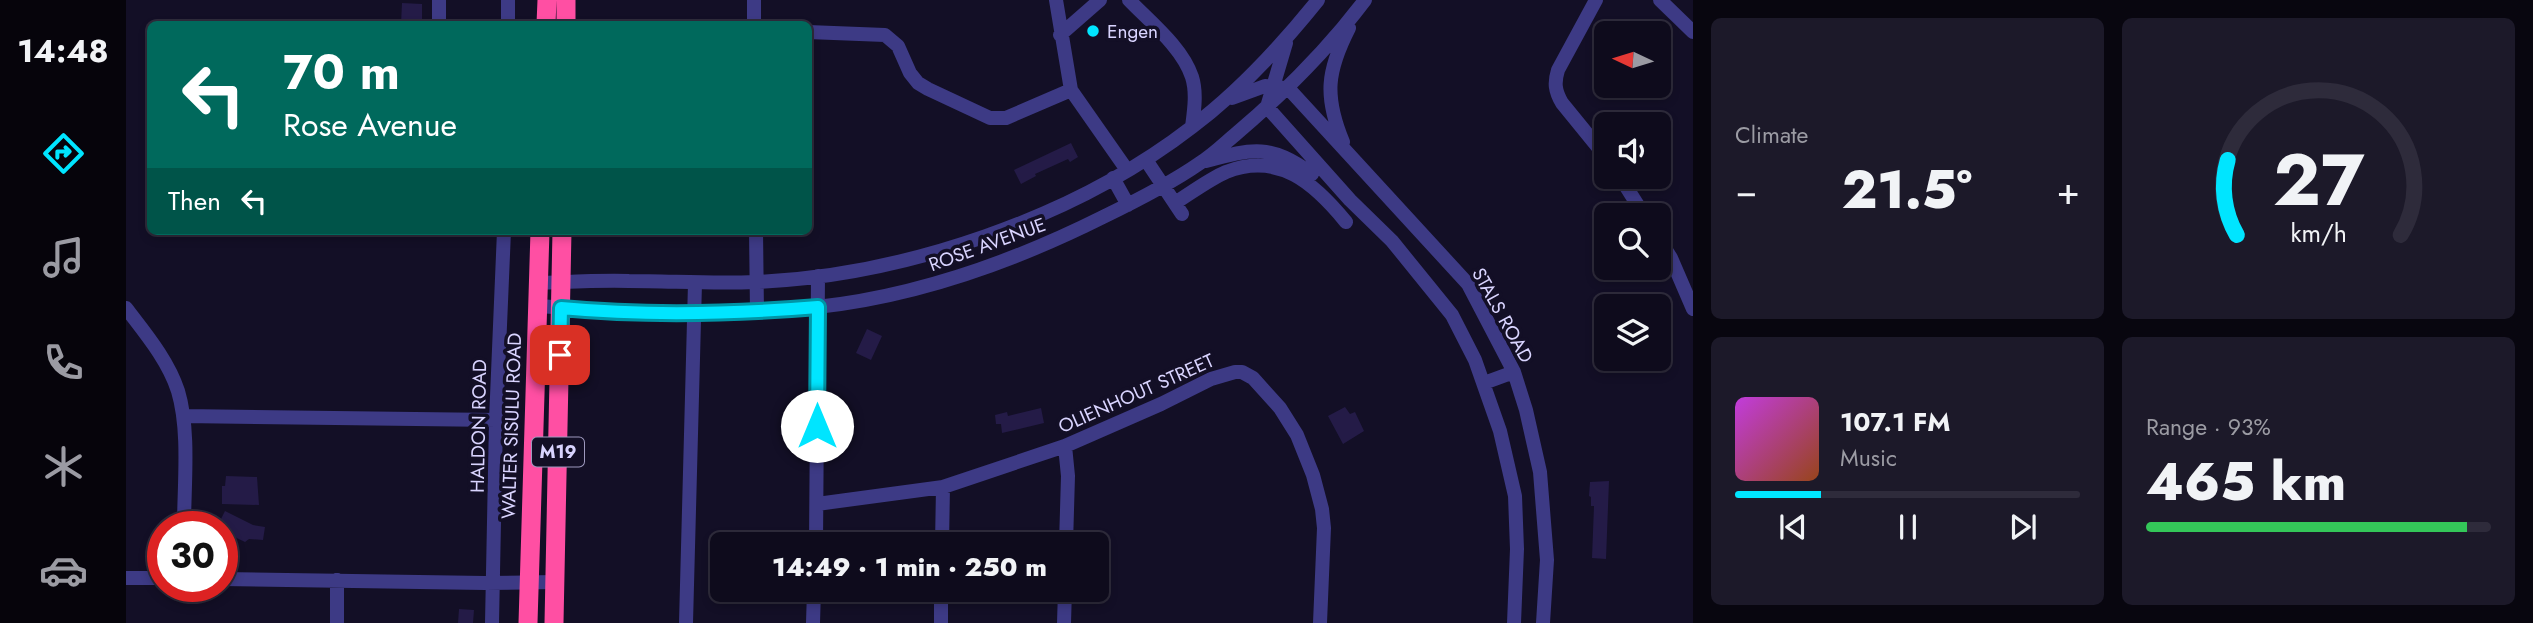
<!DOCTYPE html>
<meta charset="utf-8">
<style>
:root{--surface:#0e0b1c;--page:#1c1929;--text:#f1f3f6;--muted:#9b9ba3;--line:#2e2b3b;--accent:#00e5ff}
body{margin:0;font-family:Jost,sans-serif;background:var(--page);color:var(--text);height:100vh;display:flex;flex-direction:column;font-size:26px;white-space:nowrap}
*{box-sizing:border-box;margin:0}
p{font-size:23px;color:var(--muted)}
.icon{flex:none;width:38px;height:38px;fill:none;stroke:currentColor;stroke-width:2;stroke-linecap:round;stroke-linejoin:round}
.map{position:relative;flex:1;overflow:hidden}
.panel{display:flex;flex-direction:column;gap:18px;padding:18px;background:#08060f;width:840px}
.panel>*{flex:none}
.hud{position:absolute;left:21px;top:21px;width:665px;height:214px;border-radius:10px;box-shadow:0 4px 10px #0003,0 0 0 2px var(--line);background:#00695c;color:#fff;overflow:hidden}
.needle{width:46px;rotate:274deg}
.tools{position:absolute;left:1468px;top:21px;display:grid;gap:14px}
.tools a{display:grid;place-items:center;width:77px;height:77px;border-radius:10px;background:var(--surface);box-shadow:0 4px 10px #0003,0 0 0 2px var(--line);font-size:35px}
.speed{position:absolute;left:21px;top:511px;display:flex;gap:14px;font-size:35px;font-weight:700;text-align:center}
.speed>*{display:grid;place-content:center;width:91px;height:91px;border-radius:50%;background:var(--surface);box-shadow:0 4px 10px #0003,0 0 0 2px var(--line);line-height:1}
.speed .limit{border:10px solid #d22;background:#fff;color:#111}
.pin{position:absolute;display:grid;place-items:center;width:60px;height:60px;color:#fff;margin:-30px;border-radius:14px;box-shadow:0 4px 10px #0006}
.me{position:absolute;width:77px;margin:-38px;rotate:0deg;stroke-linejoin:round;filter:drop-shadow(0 0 5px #0008)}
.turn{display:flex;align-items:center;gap:24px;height:147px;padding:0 21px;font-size:32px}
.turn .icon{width:91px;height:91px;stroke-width:2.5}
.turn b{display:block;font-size:49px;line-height:60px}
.then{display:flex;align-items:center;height:66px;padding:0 21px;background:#0003;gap:14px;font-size:26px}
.big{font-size:52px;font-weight:800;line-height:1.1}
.panel .widget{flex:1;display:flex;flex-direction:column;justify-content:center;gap:10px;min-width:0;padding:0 24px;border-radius:10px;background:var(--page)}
.panel .dial{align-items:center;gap:0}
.dial svg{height:182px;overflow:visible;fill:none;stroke:var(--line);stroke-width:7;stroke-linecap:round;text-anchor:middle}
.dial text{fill:var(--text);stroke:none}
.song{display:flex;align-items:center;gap:21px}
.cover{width:84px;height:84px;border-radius:10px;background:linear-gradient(135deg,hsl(290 70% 55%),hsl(20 70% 35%))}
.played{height:7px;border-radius:4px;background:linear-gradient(90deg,var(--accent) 25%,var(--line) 25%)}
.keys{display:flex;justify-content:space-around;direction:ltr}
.heat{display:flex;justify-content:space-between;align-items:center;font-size:38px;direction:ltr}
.charge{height:10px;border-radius:5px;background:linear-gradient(90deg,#34c759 93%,var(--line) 0)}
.panel .tiles{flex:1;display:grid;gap:18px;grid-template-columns:repeat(2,1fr)}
.trip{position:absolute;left:584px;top:532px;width:399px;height:70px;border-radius:10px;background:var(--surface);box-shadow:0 4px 10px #0003,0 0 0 2px var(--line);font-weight:800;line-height:70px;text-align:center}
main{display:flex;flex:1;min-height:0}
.tabs{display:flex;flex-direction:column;width:126px;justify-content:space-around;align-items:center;background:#06040b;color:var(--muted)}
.tabs .icon{width:49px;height:49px}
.tabs .active{color:var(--accent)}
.tabs b{font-size:32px;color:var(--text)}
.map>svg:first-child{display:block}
.building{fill:#241b47}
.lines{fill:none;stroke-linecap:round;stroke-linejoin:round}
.minor{stroke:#3d3a85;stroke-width:14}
.highway{stroke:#ff4fa3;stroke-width:19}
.route-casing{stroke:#0095a6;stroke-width:18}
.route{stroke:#00e5ff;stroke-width:12}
.poi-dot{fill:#00e5ff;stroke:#130f26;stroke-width:2.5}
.labels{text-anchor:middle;stroke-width:7;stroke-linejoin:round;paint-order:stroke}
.shield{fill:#130f26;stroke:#9e99be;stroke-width:2}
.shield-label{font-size:18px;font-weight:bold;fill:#d9d4ff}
.poi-label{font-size:19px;fill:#d9d4ff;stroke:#130f26;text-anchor:start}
.street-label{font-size:19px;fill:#d9d4ff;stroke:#130f26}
</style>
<main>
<nav class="tabs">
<b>14:48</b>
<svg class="icon active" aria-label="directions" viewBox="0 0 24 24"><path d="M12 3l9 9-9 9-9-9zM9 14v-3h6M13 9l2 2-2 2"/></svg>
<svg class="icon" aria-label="music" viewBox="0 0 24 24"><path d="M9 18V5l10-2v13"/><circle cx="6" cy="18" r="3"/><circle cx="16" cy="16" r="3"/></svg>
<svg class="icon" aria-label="phone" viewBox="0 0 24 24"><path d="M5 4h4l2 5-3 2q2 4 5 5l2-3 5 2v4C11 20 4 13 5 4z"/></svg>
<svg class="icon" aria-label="climate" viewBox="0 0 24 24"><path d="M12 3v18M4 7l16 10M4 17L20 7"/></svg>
<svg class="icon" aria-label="car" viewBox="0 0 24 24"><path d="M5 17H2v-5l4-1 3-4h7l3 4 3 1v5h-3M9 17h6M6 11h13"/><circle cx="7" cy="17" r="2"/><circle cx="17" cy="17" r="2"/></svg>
</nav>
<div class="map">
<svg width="1567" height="623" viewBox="0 0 1567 623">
<rect width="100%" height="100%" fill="#130f26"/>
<path class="building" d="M276,3l20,1v20h-21z
M945,143l7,14 -8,5 -2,-3 -33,15 1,2 -15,8 -7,-14z
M741,329l15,7 -11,24 -15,-7z
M1219,407l5,7 5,-2 9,19 -21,13 -15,-28z
M915,408l3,15 -42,10 -1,-9h-5l-1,-9 12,-3 1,4z
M100,476l31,1 2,28 -37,-1v-18h3z
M1483,481l-3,78 -14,-1 2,-52h-3v-9l-2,-1 1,-14z
M99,511l28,14 12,2 -2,13 -14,-1 -4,3 -23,-11v-4h-5z
M333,609l15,1 -1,13h-15z"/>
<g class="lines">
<path class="minor" d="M628,0v24
M930,0l15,90 56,80
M1003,0c21,22 53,47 63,77 5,16 2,34 0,50
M1470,0l-38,70c-4,13 -3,21 4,33l44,54
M1534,0l33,32
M313,24v-24
M382,24v-24
M682,32l77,3 13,11 12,27 8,10 10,6 62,29h16l65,-28
M934,35l40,-35
M1162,88l180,196 46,88 12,38 14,62 7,88 -4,63
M1106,98l33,-12 15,1
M1141,107l83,93 42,41 60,74 23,45 25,71 15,65 2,53 -3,74
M1141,107l19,-64
M1217,142c-19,-46 -16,-71 6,-114
M1020,160l36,54
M1080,161c48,-13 64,-17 106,13
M1494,177l24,38
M987,178l15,27
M1049,203c16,-10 33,-23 51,-31 53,-21 89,12 120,50
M630,231l1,81
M1533,239l12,19 22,51
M413,283c30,-1 60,-3 90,-2 42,0 84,3 126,1 149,-6 319,-64 437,-155 48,-36 89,-81 126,-127
M411,306c94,6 187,12 280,1 101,-11 196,-45 286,-90 33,-16 67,-33 97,-54 13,-8 25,-20 37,-30 47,-40 91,-84 128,-133
M0,308c19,25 42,52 52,83 12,40 6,94 6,136
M1358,383l30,-11
M57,416l313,4
M939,446l3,30 -2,68
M691,504l126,-17 122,-41 96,-42 50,-25 24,-7h7l11,6 27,30 17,27 16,40 9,34 2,19 -4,95
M690,544l2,-268
M816,544l1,-57
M0,578h37
M96,579l263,4 70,-1
M211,623v-43
M366,623l4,-203 8,-189
M560,623l9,-340
M687,623l1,-33
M815,623v-33
M938,623l1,-33"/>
<path class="highway" d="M420,24l1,-24
M440,24v-24
M402,623l12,-392
M428,623l8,-392"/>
</g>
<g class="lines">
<g class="route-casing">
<path id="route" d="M434,355l1,-47c85,8 172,6 257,-1l-1,119"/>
</g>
<use href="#route" class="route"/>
</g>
<circle class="poi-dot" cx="967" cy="31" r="7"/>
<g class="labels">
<rect class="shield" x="406" y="437.5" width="52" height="29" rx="5"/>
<g class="shield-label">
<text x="432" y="458">M19</text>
</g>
<g class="poi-label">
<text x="981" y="38">Engen</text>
</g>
<g class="street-label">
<text transform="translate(861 244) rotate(-20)" y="7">ROSE AVENUE</text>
<text transform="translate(1377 315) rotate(61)" y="7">STALS ROAD</text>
<text transform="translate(1010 393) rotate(-24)" y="7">OLIENHOUT STREET</text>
<text transform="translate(352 426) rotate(-89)" y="7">HALDON ROAD</text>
<text transform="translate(385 426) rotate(-88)" y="7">WALTER SISULU ROAD</text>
</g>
</g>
</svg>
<div class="tools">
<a><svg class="needle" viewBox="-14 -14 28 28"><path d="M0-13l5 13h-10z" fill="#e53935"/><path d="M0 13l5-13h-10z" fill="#9b9ba3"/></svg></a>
<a><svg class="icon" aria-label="sound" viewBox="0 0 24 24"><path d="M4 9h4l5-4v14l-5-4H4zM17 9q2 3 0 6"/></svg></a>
<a><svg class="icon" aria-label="search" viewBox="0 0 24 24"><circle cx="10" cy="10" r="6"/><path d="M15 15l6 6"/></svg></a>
<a><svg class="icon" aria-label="layers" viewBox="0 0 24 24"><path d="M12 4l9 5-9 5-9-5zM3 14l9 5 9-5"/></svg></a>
</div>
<div class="speed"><div class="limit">30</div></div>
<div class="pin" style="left:434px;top:355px;background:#d93025"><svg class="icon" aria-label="arrive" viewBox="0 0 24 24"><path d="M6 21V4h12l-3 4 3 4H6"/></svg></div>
<svg class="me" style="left:691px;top:426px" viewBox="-20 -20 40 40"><circle r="19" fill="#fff"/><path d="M0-13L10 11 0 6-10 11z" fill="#00e5ff"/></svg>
<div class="trip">14:49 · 1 min · 250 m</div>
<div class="hud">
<div class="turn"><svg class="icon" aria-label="left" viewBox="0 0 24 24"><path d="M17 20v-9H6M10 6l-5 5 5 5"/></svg><div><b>70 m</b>Rose Avenue</div></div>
<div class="then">Then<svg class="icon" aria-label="left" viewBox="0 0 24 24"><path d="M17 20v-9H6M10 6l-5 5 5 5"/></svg></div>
</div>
</div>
<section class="panel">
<div class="tiles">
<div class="widget"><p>Climate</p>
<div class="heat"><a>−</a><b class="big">21.5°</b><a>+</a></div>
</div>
<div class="widget dial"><svg viewBox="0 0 100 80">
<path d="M14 69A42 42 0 1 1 86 69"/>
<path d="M14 69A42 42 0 0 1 10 36" stroke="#00e5ff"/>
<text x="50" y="56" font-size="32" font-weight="700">27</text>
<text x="50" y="72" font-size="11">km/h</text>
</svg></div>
<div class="widget">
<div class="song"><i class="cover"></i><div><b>107.1 FM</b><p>Music</p></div></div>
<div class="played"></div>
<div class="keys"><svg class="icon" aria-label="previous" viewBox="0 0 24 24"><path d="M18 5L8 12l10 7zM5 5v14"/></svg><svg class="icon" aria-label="pause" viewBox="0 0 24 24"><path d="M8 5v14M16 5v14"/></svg><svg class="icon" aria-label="next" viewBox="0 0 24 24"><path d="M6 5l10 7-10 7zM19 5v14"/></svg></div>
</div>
<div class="widget"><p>Range · 93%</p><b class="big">465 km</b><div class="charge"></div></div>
</div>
</section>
</main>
